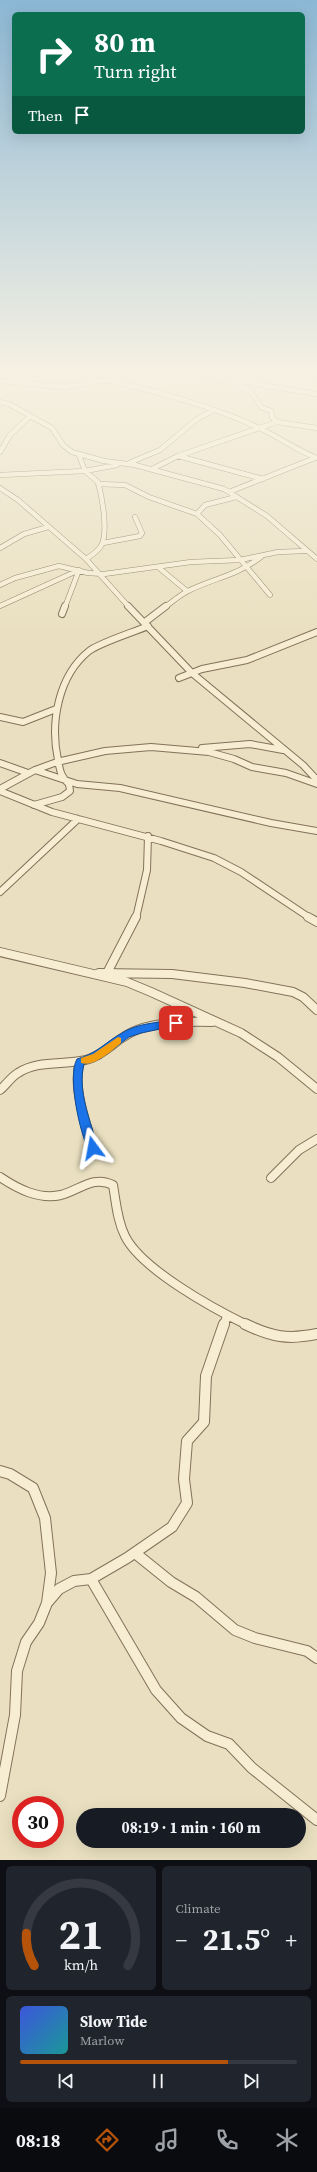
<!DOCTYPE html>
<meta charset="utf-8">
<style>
:root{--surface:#171b24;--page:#20242c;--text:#f1f3f6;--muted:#9ea1a6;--line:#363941;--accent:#b45309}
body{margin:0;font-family:"Source Serif 4",serif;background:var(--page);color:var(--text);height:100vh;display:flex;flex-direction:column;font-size:15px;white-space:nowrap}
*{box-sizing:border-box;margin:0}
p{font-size:13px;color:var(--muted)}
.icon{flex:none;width:22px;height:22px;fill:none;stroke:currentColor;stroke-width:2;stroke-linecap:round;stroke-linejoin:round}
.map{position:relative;height:1860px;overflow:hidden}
.sheet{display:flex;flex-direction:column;gap:6px;padding:6px;background:#0d0f14;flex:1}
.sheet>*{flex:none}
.guide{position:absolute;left:12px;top:12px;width:293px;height:122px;border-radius:6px;box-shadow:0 4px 16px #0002;background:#0b6e4f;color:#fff;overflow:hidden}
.speed{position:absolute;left:12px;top:1796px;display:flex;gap:8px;font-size:20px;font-weight:700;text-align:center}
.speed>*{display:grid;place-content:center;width:52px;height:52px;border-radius:50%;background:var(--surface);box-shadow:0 4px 16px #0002;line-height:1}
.speed .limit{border:6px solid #d22;background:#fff;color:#111}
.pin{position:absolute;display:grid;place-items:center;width:34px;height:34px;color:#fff;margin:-17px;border-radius:8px;box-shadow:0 2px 6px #0006}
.me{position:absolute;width:44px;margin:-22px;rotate:347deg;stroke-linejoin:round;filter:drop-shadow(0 0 3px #0008)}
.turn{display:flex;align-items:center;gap:14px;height:84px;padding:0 16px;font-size:18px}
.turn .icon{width:52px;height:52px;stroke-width:2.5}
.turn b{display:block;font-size:28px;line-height:34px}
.then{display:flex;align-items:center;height:38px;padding:0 16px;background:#0003;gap:8px;font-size:15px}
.big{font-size:30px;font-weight:700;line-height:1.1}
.sheet .card{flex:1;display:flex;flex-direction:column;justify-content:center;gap:6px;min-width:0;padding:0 14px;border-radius:6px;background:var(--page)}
.sheet .dial{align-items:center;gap:0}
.dial svg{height:104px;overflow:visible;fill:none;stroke:var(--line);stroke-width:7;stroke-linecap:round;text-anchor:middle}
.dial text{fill:var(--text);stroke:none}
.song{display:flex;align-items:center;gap:12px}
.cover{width:48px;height:48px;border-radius:6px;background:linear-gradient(135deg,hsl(230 70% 55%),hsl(180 70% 35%))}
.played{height:4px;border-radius:2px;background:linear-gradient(90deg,var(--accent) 75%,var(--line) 75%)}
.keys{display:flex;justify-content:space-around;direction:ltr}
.heat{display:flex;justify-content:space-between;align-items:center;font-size:22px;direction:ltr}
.sheet .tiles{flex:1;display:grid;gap:6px;grid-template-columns:1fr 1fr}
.card:last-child{grid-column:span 2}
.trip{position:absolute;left:76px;top:1808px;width:230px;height:40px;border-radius:20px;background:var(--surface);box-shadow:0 4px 16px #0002;font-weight:700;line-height:40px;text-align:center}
.tabs{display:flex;height:64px;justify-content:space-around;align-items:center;background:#090b0e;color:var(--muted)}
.tabs .icon{width:28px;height:28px}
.tabs .current{color:var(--accent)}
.tabs b{font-size:18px;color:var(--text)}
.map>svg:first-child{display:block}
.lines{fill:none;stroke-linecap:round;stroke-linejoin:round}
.street-far3-casing{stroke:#82725a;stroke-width:5.5}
.street-far2-casing{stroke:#82725a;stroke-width:8}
.street-far1-casing{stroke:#82725a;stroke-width:10}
.street-casing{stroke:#82725a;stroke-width:12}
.street-far3{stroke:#f6edd3;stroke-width:4.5}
.street-far2{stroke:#f6edd3;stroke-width:6}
.street-far1{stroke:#f6edd3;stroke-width:8}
.street{stroke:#f6edd3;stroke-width:10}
.route{fill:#1a73e8;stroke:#114b97}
.slow{fill:#f59e0b}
</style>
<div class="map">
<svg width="317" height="1860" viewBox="0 0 317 1860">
<rect width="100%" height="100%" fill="#eae0c1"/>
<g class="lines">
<g class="street-far3-casing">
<path id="street-far3" d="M185,370l22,6 110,18
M315,370l2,1
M215,375l24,-5
M0,381l66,6 38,-7 12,2c48,12 96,24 141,45 21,9 38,23 60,31
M235,382l16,10 10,15 10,4 1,6 5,5 40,6
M0,402l9,2 43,24 11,17 9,7 32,9 31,4 89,24 43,27 50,43
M0,452l10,-17 20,-19
M79,455l6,16 13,11c4,15 10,47 4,62 -3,7 -10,11 -16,15
M178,456l85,23
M129,463l31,-13 37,-31 17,-9
M152,469l26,-13 99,-34
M0,475l85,-4 32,-6
M98,484l27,1 24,12 48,17
M0,488l18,12 68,59 43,48
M229,492l86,-34
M236,497l-31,8 -8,9 23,21 50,60
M103,543l37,-7 2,-3 -7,-16
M0,548l24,-14 24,-7
M158,567l29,24
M0,585l15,-7 44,-12 29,7 16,1 87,-12 49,-2 38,-8 27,-1
M0,606l79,-36
M65,607l14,-37
M165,607c7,-5 15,-12 23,-16 26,-13 48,-15 73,-34"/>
</g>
<g class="street-far2-casing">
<path id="street-far2" d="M128,606l64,67 111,92 14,15
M62,614l3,-8
M145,622l21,-16
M179,678l23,-9 45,-9 70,-28
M0,717l23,5 33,-13
M202,748l48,-4 33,6
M0,763l28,10
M35,770l42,14 43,4 151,35 46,8
M0,789l35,-19 22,-8 48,-11 46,-4 58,5 25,7 18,8 34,6 31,11
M0,791l52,21 109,29 53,17 27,14 69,46
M34,805l28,-8 8,-6 -1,-7c-8,-7 -9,-13 -11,-24 -8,-37 0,-84 31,-109 10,-8 45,-19 59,-25
M0,892l78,-73
M136,918l11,-48 1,-34"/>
</g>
<g class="street-far1-casing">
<path id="street-far1" d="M308,917l9,5
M0,952l127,30 24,10 90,41 37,24 39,32
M99,973l73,1 73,9 48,9 10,5 14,13
M107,973l29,-56
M80,1061c-8,28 6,60 13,87
M0,1090c6,-5 11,-13 18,-17 21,-14 49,-7 71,-14 15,-5 24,-16 36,-23 21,-14 62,-15 87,-14
M0,1177c18,12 39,23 61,18 19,-5 32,-20 52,-10 3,17 4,35 12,51 16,33 89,73 122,89
M271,1178l28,-28 18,-11
M224,1325l3,-9"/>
</g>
<g class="street-casing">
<path id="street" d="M245,1324c27,13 43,16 72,10
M0,1471l10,3 23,14 12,30 6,55 -4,30 -8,20 -13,19 -9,29 -2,44 -15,81
M135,1553l36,29 25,15 39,33 20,8 52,13 10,7
M91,1579l65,111 25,28 26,18 22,8 23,24 65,52
M47,1603l12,-14 15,-8 17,-2 36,-21 45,-31 15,-24 -3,-24 3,-38 17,-19 2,-46 18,-52"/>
</g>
<use href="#street-far3" class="street-far3"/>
<use href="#street-far2" class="street-far2"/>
<use href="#street-far1" class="street-far1"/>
<use href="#street" class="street"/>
</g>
<linearGradient id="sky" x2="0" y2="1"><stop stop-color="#8cb7d4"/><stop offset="0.59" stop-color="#f6f1e3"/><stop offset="1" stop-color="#f6f1e3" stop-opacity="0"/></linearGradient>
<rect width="317" height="631" fill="url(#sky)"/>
<path class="route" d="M176,1019l5,4 -2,2 -38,8 -12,4 -29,22 -16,5c-7,27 7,58 14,84l-5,4 -4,-1c-9,-17 -22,-75 -12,-92 21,-6 27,-16 45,-26 15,-10 36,-10 54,-14z"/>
<path class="slow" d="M118,1037l3,1v5c-10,8 -26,24 -40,20v-5l12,-4z"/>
</svg>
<div class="speed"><div class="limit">30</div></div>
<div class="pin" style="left:176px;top:1023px;background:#d93025"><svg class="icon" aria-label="arrive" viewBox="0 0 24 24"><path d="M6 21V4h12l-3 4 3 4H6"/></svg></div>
<svg class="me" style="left:93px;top:1148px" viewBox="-20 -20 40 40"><path d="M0-17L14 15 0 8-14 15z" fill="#1a73e8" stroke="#fff" stroke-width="4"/></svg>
<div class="trip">08:19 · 1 min · 160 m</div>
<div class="guide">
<div class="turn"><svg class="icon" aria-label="right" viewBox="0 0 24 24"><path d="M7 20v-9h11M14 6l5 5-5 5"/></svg><div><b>80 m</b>Turn right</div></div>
<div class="then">Then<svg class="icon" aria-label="arrive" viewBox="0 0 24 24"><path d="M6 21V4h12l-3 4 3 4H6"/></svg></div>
</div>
</div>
<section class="sheet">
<div class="tiles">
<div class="card dial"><svg viewBox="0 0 100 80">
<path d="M14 69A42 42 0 1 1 86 69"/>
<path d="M14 69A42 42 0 0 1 8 44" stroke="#b45309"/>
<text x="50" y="56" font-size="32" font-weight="700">21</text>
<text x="50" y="72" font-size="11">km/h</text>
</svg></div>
<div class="card"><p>Climate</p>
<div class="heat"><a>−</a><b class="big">21.5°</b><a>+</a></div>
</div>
<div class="card">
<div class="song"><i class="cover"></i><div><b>Slow Tide</b><p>Marlow</p></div></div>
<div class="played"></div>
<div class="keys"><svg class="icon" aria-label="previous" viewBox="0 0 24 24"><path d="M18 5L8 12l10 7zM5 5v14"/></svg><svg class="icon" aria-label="pause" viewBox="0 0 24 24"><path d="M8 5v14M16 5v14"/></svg><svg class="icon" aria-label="next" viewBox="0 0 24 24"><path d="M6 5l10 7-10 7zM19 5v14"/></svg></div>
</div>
</div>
</section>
<nav class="tabs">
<b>08:18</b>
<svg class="icon current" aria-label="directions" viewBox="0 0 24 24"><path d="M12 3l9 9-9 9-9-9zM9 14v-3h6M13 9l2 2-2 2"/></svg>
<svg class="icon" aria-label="music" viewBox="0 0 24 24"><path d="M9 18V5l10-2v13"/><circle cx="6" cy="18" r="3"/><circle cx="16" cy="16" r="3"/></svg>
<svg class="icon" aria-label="phone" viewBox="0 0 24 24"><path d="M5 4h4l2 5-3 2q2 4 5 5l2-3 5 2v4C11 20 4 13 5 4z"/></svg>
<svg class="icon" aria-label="climate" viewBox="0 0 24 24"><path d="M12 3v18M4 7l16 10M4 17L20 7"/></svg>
</nav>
